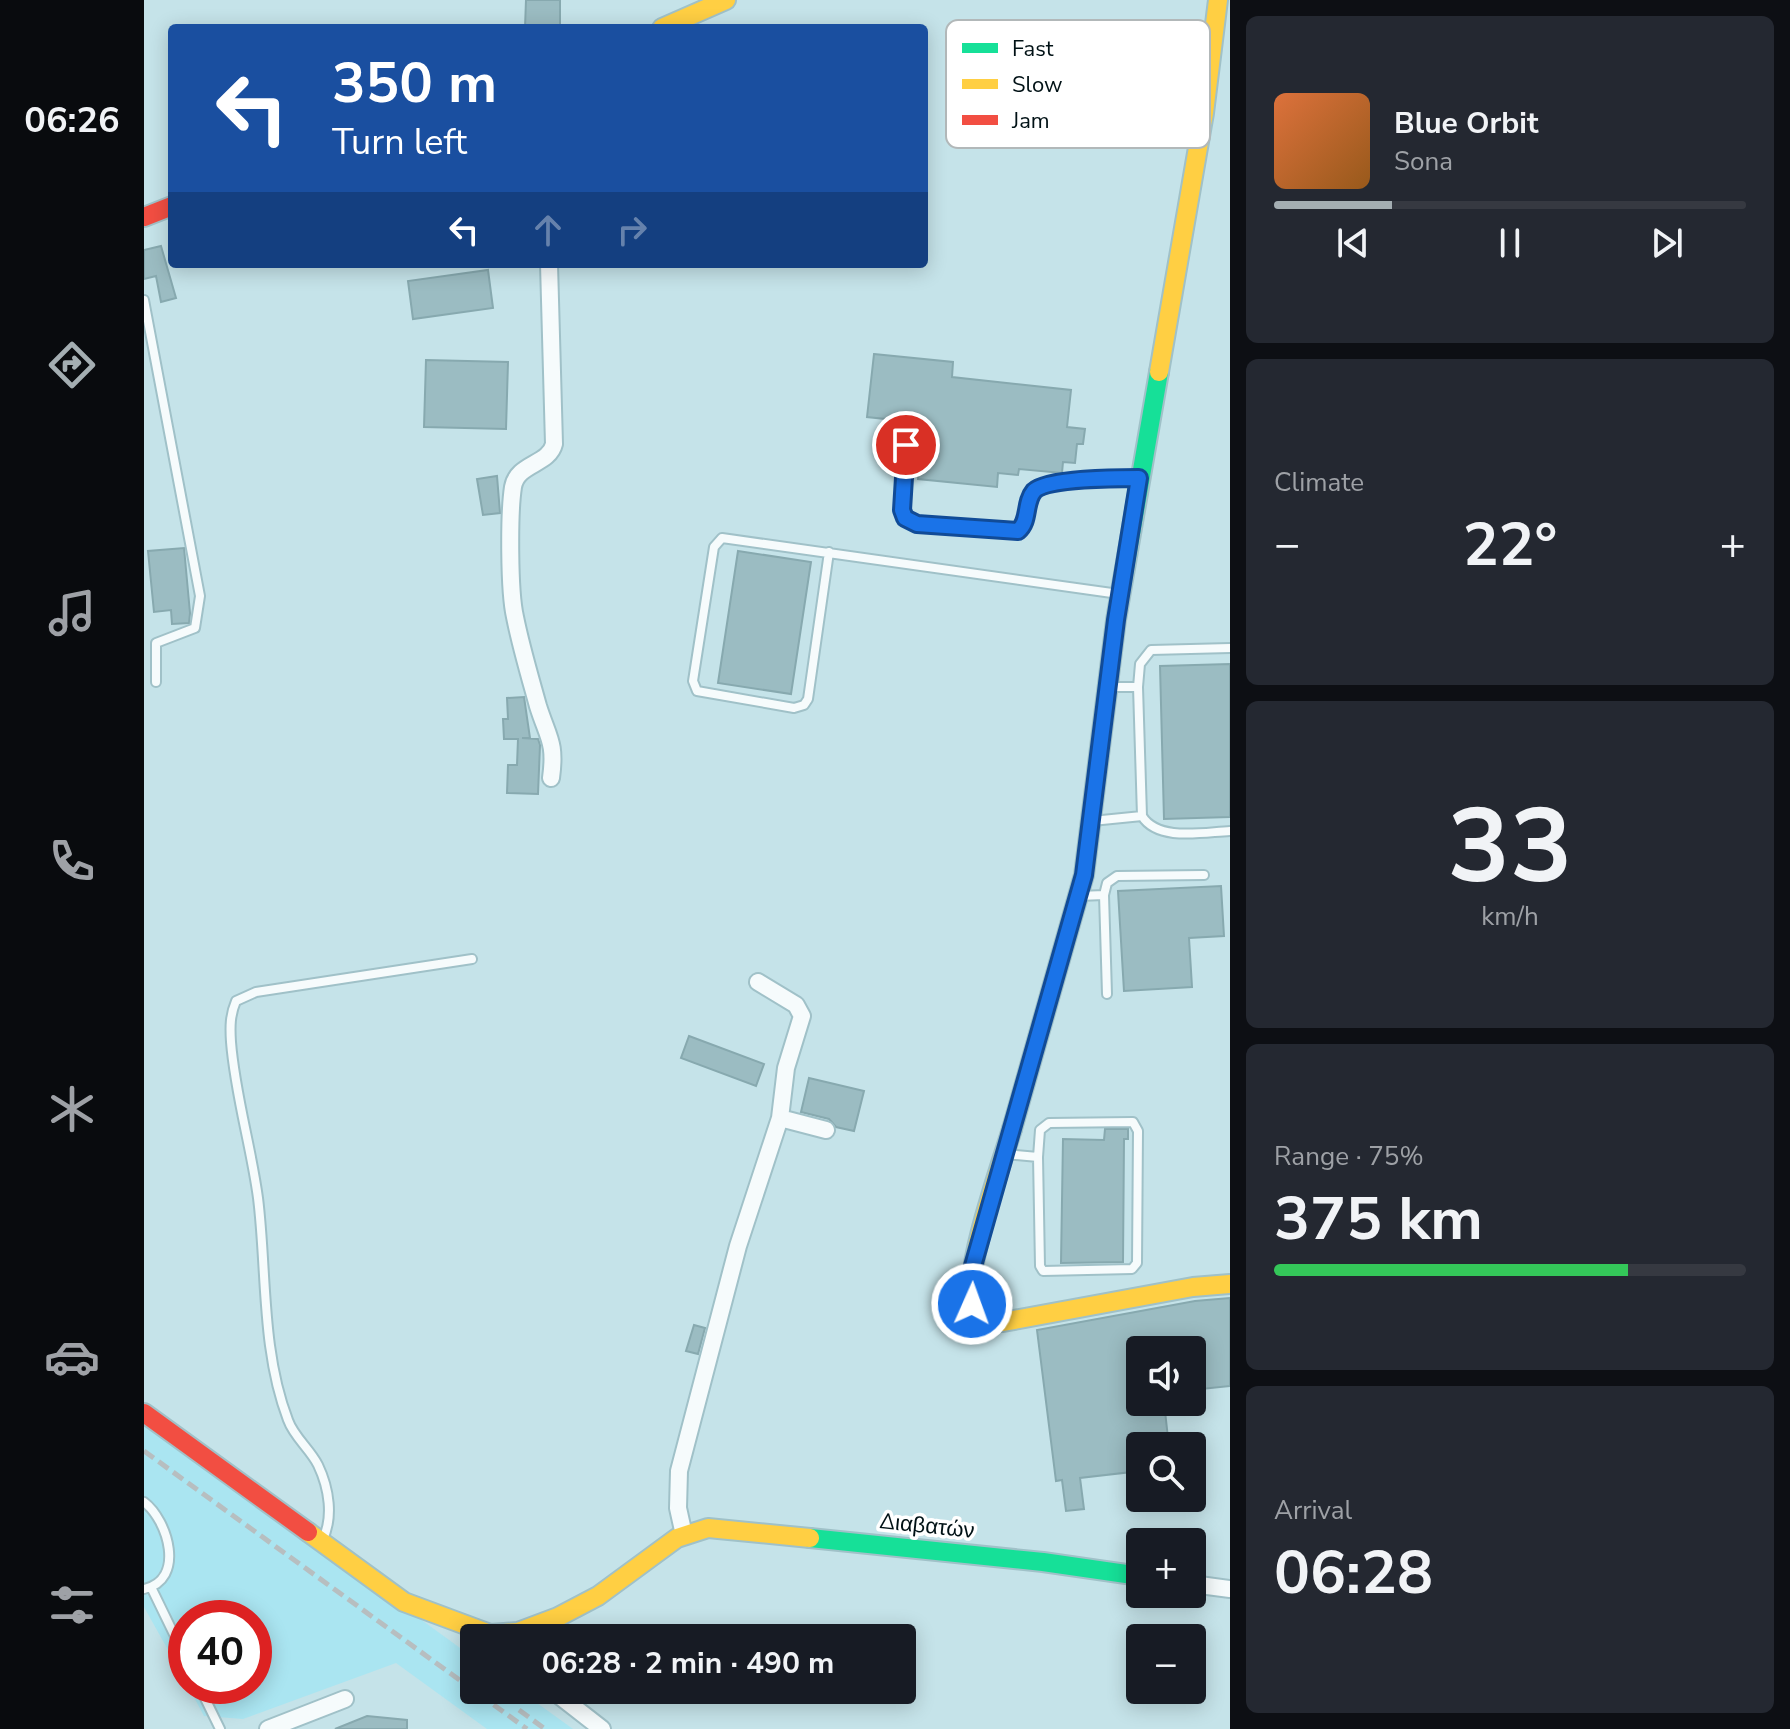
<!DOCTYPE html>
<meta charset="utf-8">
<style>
:root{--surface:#171b24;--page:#242831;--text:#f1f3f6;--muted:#9ea1a6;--line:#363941;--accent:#a4aeb2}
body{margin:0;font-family:"Nunito Sans",sans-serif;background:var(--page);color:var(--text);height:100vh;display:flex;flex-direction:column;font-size:30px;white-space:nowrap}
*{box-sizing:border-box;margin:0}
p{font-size:26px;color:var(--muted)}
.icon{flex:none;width:44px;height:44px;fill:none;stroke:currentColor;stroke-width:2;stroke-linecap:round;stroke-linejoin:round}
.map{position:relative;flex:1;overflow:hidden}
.details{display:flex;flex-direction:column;gap:16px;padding:16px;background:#0d0f14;width:560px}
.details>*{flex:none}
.top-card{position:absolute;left:24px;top:24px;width:760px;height:244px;border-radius:8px;box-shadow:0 4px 20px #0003;background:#1a4fa0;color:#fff;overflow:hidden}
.tools{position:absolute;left:982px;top:1336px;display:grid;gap:16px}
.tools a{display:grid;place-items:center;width:80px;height:80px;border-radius:8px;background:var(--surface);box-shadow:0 4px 20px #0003;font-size:40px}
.speed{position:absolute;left:24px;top:1600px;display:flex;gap:16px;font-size:40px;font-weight:700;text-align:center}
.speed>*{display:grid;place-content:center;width:104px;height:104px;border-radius:50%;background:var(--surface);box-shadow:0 4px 20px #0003;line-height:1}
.speed .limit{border:12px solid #d22;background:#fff;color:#111}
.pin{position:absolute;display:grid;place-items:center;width:68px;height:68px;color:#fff;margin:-34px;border:4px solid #fff;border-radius:50%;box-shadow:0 2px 8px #0007}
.me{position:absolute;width:88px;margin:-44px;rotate:2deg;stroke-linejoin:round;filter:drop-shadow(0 0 6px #0008)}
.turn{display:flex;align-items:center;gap:28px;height:168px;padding:0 32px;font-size:36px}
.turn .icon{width:104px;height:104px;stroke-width:2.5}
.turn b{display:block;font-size:56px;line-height:68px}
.lanes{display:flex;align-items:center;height:76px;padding:0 32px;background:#0003;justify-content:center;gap:40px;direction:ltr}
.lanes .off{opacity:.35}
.big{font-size:60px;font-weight:700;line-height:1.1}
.details .widget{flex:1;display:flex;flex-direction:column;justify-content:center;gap:12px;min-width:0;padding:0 28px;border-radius:12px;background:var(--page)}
.details .dial{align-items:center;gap:0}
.dial b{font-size:104px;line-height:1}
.song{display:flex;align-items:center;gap:24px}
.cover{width:96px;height:96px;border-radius:12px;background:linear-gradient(135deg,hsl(20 70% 55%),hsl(30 70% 35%))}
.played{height:8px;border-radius:4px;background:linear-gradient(90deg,var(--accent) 25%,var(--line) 25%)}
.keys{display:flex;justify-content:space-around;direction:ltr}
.heat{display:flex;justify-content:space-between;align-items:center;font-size:44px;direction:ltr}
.charge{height:12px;border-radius:6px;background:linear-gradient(90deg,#34c759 75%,var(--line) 0)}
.trip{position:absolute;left:316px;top:1624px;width:456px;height:80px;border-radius:8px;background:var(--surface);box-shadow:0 4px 20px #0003;font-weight:700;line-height:80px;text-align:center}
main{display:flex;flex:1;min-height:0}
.tabs{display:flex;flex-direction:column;width:144px;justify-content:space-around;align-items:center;background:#090b0e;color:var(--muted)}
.tabs .icon{width:56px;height:56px}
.tabs .active{color:var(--accent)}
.tabs b{font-size:36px;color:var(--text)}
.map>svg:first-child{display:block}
.built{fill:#aae5f1}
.building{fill:#9bbcc2;stroke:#87a9af;stroke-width:2}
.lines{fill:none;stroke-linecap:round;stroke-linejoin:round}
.lane-casing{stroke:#a0c1c8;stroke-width:12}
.street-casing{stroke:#a0c1c8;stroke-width:20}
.fast-casing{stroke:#a0c1c8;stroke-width:22}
.slow-casing{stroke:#a0c1c8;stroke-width:22}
.jam-casing{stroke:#a0c1c8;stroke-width:22}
.lane{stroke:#f6fbfc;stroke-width:8}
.street{stroke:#f6fbfc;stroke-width:16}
.fast{stroke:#16e098;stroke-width:18}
.slow{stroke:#ffcf43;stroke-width:18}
.jam{stroke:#f24e42;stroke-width:18}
.rail{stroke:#b7bec0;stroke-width:5;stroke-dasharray:12 6;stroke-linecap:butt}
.route-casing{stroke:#114b97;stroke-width:20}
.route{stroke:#1a73e8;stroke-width:14}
.labels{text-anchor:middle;stroke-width:7;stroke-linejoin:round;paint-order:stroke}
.street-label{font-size:22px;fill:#001115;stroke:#fff}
.key{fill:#fff;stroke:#b2b8b9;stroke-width:2}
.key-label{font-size:22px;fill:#001115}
</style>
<main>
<nav class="tabs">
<b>06:26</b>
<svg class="icon active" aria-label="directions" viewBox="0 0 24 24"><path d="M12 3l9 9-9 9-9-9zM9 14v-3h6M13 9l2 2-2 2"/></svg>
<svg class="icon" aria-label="music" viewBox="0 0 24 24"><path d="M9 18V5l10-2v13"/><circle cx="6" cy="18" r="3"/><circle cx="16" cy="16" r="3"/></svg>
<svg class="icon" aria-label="phone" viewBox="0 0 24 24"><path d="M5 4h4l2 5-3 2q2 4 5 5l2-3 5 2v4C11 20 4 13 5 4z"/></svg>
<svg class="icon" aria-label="climate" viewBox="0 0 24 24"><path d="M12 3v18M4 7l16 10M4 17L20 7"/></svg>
<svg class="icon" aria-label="car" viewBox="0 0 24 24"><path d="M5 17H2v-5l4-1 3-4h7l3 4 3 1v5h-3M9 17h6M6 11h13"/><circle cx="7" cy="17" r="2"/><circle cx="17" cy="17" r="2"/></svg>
<svg class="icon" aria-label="filters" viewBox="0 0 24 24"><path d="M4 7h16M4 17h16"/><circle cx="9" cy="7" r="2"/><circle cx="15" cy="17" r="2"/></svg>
</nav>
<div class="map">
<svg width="1086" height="1729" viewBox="0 0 1086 1729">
<rect width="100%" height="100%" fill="#c5e3e9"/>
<path class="built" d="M0,1419l330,239v32h45l54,39h-86l-91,-66 -153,56 -39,-3 -16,-30h66v-68h-68v64l-42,-75z"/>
<path class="building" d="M382,0h34v28h-35z
M17,246l15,52 -15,4 -5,-26 -12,3v-29z
M344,270l5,38 -80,11 -5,-38z
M730,354l79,8 -1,15 119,13 -4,37 18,2 -2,15h-6l-2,19 -12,-1 -1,11 -43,-4 -1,6 -20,-2 -1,14 -79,-8 6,-56 -57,-6z
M282,360l82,2 -2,67 -82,-2z
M353,476l3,37 -17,2 -6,-36z
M40,548l6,65 -1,10 -17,1 -1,-14 -17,2 -6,-61z
M594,551l73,11 -20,132 -73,-11z
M1086,664v153l-66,2 -4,-153z
M380,697l6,41h-8l16,1 2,6 -2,49 -31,-1 1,-28h9l1,-26h-14l-1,-20h5l-1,-21z
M1077,886l3,50 -35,2 3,49 -68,4 -6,-100z
M545,1036l75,28 -8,22 -75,-28z
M665,1078l55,13 -10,40 -18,-4 -7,-8 -28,-7z
M961,1129h23v10h-4l-1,123 -62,1 2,-124 41,1z
M1086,1298v88l-38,4v-40h-52v52h24l4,36 -17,2 1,6h-12v25l-60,7 4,31 -18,2 -4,-31 -6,1 -19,-151 158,-29z
M550,1325l11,3 -7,26 -12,-3z
M223,1716l40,4v9h-72z"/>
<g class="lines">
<g class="lane-casing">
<path id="lane" d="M0,300l56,296 -5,32 -39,15v39
M762,445l-4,65 3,8 12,6 101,7c12,-10 6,-28 16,-39 13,-14 84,-15 105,-14
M685,552l-21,147 -4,6 -10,3 -97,-17 -4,-10 21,-134 8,-9 397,56
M1086,648l-79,2 -11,14 -2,23 4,129c16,26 62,16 88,15
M964,687h30
M948,821l50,-5
M960,895l3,99
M935,896l25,-1 3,-12 10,-7 87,-1
M862,1154l32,3 2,-27 9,-7 84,-1 5,9 -1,132 -5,6 -89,2 -3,-5 -2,-109
M0,1502c24,18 42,78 0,87
M178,1541c12,-23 7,-53 -4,-76 -8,-16 -24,-28 -30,-45 -27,-70 -21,-150 -30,-222 -7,-52 -23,-104 -27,-156 -1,-15 -1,-27 5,-41l20,-9 216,-33
M7,1587l35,72
M55,1686l21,43"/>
</g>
<g class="street-casing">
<path id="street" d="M405,264l5,180c-5,21 -37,19 -41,43 -4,26 -4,104 2,130 6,30 15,60 23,89 10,32 18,36 13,72
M636,1118l46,12
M540,1535l-6,-27 1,-37 59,-225 42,-128 6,-50 16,-52 -6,-11 -38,-23
M1048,1584l38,5
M408,1690l50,39
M124,1729l77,-30"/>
</g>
<g class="fast-casing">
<path id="fast" d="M868,1129l72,-254 32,-255 43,-248
M666,1538l233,24 97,14"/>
</g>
<g class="slow-casing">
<path id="slow" d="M518,28l64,-28
M1015,372l45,-259 14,-113
M868,1129c-10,33 -50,146 -39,173 6,13 18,17 30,20l190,-35 37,-3
M164,1532l96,70 86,32 28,-2 40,-15 40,-21 79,-58 31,-10 102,10"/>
</g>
<g class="jam-casing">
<path id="jam" d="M0,217l28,-11
M0,1413l164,119"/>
</g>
<use href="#lane" class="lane"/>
<use href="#street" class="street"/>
<use href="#fast" class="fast"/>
<use href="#slow" class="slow"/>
<use href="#jam" class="jam"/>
<path class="rail" d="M0,1451l383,278
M375,1710l26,19"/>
</g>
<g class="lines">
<g class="route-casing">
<path id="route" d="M762,445l-4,65 3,8 12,6 101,7c12,-10 6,-28 16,-40 13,-13 85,-13 105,-13l-23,142 -32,255 -113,398 1,31"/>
</g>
<use href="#route" class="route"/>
</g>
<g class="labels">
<g class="street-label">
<text transform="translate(783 1525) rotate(6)" y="8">Διαβατών</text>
</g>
</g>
<rect x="802" y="20" width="264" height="128" rx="12" class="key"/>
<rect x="818" y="43" width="36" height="10" fill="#16e098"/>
<rect x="818" y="79" width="36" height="10" fill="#ffcf43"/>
<rect x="818" y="115" width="36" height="10" fill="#f24e42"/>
<g class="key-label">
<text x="868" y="56">Fast</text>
<text x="868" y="92">Slow</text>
<text x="868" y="128">Jam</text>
</g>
</svg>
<div class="tools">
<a><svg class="icon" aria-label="sound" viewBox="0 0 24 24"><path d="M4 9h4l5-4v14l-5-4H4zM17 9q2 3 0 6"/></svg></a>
<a><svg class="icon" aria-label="search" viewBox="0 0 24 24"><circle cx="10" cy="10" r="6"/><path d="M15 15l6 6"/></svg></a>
<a>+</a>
<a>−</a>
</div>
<div class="speed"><div class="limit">40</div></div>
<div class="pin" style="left:762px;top:445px;background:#d93025"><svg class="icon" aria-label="arrive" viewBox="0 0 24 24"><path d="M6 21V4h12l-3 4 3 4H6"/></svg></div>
<svg class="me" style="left:828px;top:1304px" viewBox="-20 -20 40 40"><circle r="17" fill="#1a73e8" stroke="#fff" stroke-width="3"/><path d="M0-11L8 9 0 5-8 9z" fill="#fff"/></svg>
<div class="trip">06:28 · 2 min · 490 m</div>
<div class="top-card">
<div class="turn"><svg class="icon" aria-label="left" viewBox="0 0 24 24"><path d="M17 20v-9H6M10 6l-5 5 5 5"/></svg><div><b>350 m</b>Turn left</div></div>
<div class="lanes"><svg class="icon" aria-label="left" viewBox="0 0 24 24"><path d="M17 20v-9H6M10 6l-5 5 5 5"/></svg><svg class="icon off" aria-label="ahead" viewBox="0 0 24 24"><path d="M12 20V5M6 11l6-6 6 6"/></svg><svg class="icon off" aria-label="right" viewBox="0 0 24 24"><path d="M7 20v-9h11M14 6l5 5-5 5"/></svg></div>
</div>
</div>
<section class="details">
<div class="widget">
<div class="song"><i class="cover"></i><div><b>Blue Orbit</b><p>Sona</p></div></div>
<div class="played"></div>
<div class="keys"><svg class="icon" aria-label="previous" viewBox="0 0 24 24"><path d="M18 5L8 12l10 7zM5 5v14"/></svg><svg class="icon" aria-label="pause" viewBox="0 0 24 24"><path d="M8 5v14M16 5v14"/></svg><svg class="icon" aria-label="next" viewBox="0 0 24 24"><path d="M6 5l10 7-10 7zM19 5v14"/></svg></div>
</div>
<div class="widget"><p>Climate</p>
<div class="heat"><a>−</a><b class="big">22°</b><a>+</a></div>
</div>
<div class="widget dial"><b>33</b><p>km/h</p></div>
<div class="widget"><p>Range · 75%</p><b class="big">375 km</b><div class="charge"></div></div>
<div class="widget"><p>Arrival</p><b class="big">06:28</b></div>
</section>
</main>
